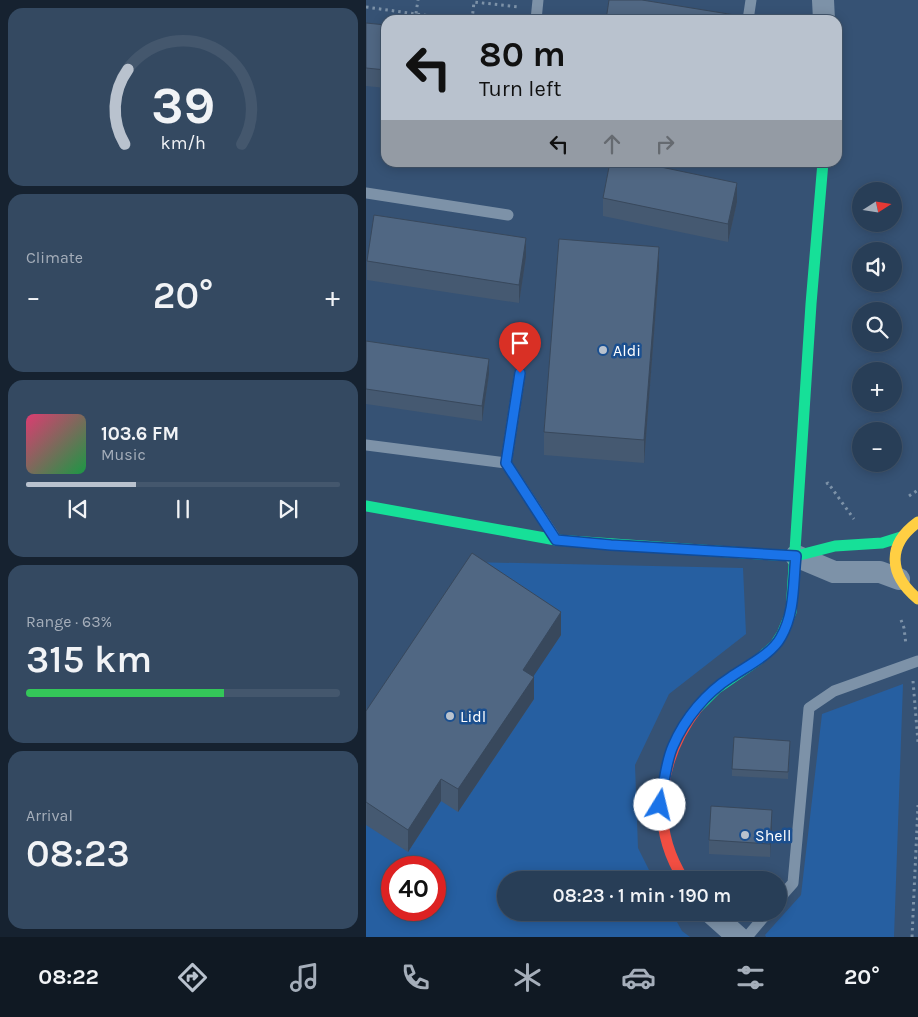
<!DOCTYPE html>
<meta charset="utf-8">
<style>
:root{--surface:#283e57;--page:#344961;--text:#f1f3f6;--muted:#a5aeba;--line:#44576d;--accent:#b9c2ce}
body{margin:0;font-family:Karla,sans-serif;background:var(--page);color:var(--text);height:100vh;display:flex;flex-direction:column;font-size:19px;white-space:nowrap}
*{box-sizing:border-box;margin:0}
p{font-size:16px;color:var(--muted)}
.icon{flex:none;width:28px;height:28px;fill:none;stroke:currentColor;stroke-width:2;stroke-linecap:round;stroke-linejoin:round}
.map{position:relative;flex:1;overflow:hidden}
.details{display:flex;flex-direction:column;gap:8px;padding:8px;background:#162230;width:366px}
.details>*{flex:none}
.banner{position:absolute;left:15px;top:15px;width:461px;height:152px;border-radius:15px;box-shadow:0 2px 12px #0003,0 0 0 1px var(--line);background:#b9c2ce;color:#111;overflow:hidden}
.needle{width:32px;rotate:78deg}
.tools{position:absolute;left:486px;top:182px;display:grid;gap:10px}
.tools a{display:grid;place-items:center;width:50px;height:50px;border-radius:50%;background:var(--surface);box-shadow:0 2px 12px #0003,0 0 0 1px var(--line);font-size:25px}
.speed{position:absolute;left:15px;top:856px;display:flex;gap:10px;font-size:25px;font-weight:700;text-align:center}
.speed>*{display:grid;place-content:center;width:65px;height:65px;border-radius:50%;background:var(--surface);box-shadow:0 2px 12px #0003,0 0 0 1px var(--line);line-height:1}
.speed .limit{border:8px solid #d22;background:#fff;color:#111}
.pin{position:absolute;display:grid;place-items:center;width:42px;height:42px;color:#fff;margin:-51px -21px;border-radius:50% 50% 50% 0;rotate:-45deg;box-shadow:0 0 5px #0007}
.pin .icon{rotate:45deg}
.me{position:absolute;width:55px;margin:-28px;rotate:9deg;stroke-linejoin:round;filter:drop-shadow(0 0 4px #0008)}
.turn{display:flex;align-items:center;gap:18px;height:105px;padding:0 15px;font-size:22px}
.turn .icon{width:65px;height:65px;stroke-width:2.5}
.turn b{display:block;font-size:35px;line-height:42px}
.lanes{display:flex;align-items:center;height:48px;padding:0 15px;background:#0003;justify-content:center;gap:25px;direction:ltr}
.lanes .off{opacity:.35}
.big{font-size:38px;font-weight:600;line-height:1.1}
.details .tile{flex:1;display:flex;flex-direction:column;justify-content:center;gap:8px;min-width:0;padding:0 18px;border-radius:15px;background:var(--page)}
.details .dial{align-items:center;gap:0}
.dial svg{height:130px;overflow:visible;fill:none;stroke:var(--line);stroke-width:7;stroke-linecap:round;text-anchor:middle}
.dial text{fill:var(--text);stroke:none}
.song{display:flex;align-items:center;gap:15px}
.cover{width:60px;height:60px;border-radius:8px;background:linear-gradient(135deg,hsl(340 70% 55%),hsl(140 70% 35%))}
.played{height:5px;border-radius:2px;background:linear-gradient(90deg,var(--accent) 35%,var(--line) 35%)}
.keys{display:flex;justify-content:space-around;direction:ltr}
.heat{display:flex;justify-content:space-between;align-items:center;font-size:28px;direction:ltr}
.charge{height:8px;border-radius:4px;background:linear-gradient(90deg,#34c759 63%,var(--line) 0)}
.trip{position:absolute;left:131px;top:871px;width:290px;height:50px;border-radius:25px;background:var(--surface);box-shadow:0 2px 12px #0003,0 0 0 1px var(--line);font-weight:600;line-height:50px;text-align:center}
.tab-bar{display:flex;height:80px;justify-content:space-around;align-items:center;background:#101923;color:var(--muted)}
.tab-bar .icon{width:35px;height:35px}
.tab-bar .current{color:var(--accent)}
.tab-bar b{font-size:22px;color:var(--text)}
main{display:flex;flex:1;min-height:0}
.map>svg:first-child{display:block}
.green{fill:#265fa1;fill-rule:evenodd}
.lines{fill:none;stroke-linecap:round;stroke-linejoin:round}
.path{stroke:#7d92a8;stroke-width:3;stroke-dasharray:2.5 4;stroke-linecap:butt}
.lane{stroke:#7d92a8;stroke-width:11}
.street{stroke:#7d92a8;stroke-width:22}
.fast{stroke:#16e098;stroke-width:11}
.slow{stroke:#ffcf43;stroke-width:11}
.jam{stroke:#f24e42;stroke-width:11}
.wall{fill:#455971}
.shaded-wall{fill:#38485c}
.building{fill:#506783;stroke:#38485c}
.route-casing{stroke:#114b97;stroke-width:12}
.route{stroke:#1a73e8;stroke-width:9}
.poi-dot{fill:#b9c2ce;stroke:#1b4f8f;stroke-width:2}
.labels{text-anchor:middle;stroke-width:5;stroke-linejoin:round;paint-order:stroke}
.poi-label{font-size:16px;fill:#fff;stroke:#1b4f8f;text-anchor:start}
</style>
<main>
<section class="details">
<div class="tile dial"><svg viewBox="0 0 100 80">
<path d="M14 69A42 42 0 1 1 86 69"/>
<path d="M14 69A42 42 0 0 1 16 23" stroke="#b9c2ce"/>
<text x="50" y="56" font-size="32" font-weight="700">39</text>
<text x="50" y="72" font-size="11">km/h</text>
</svg></div>
<div class="tile"><p>Climate</p>
<div class="heat"><a>−</a><b class="big">20°</b><a>+</a></div>
</div>
<div class="tile">
<div class="song"><i class="cover"></i><div><b>103.6 FM</b><p>Music</p></div></div>
<div class="played"></div>
<div class="keys"><svg class="icon" aria-label="previous" viewBox="0 0 24 24"><path d="M18 5L8 12l10 7zM5 5v14"/></svg><svg class="icon" aria-label="pause" viewBox="0 0 24 24"><path d="M8 5v14M16 5v14"/></svg><svg class="icon" aria-label="next" viewBox="0 0 24 24"><path d="M6 5l10 7-10 7zM19 5v14"/></svg></div>
</div>
<div class="tile"><p>Range · 63%</p><b class="big">315 km</b><div class="charge"></div></div>
<div class="tile"><p>Arrival</p><b class="big">08:23</b></div>
</section>
<div class="map">
<svg width="552" height="937" viewBox="0 0 552 937">
<rect width="100%" height="100%" fill="#365274"/>
<path class="green" d="M103,562l274,6 3,66 -77,60 -34,71 3,83 16,32h-148v32l166,1 10,18 8,6h-324v-182zM26,868h43v42h-43z
M537,684l-9,253h-128l-1,-2 36,-40 21,-181z"/>
<g class="lines">
<path class="path" d="M0,7l93,13
M49,20l3,-20
M106,20l2,-18 45,5
M460,484l2,-1 26,36
M543,496l9,-6
M535,620l3,8 2,17
M547,681l5,61
M546,937l6,-132"/>
<path class="lane" d="M170,20l2,-20
M382,20l3,-20
M0,193l142,22
M154,373l-14,90 48,73
M0,445l140,18
M412,900l15,-17 16,-175 25,-17 84,-30
M381,937l21,-25"/>
<path class="street" d="M457,0l1,20
M430,556l38,16h46l19,7
M344,912l28,25"/>
<path class="fast" d="M0,506l190,34 203,14 37,2 39,-10 47,-3 19,-6
M332,707l18,-18 42,-29 17,-15 7,-11 9,-22 20,-308 12,-142"/>
<path class="slow" d="M552,522c-32,23 -29,53 0,77"/>
<path class="jam" d="M318,880c-36,-56 -25,-122 14,-173"/>
</g>
<path class="wall" d="M0,23l20,2v63l-20,-2z
M237,198l134,4 -9,40 -125,-26z
M160,257l-7,46 -152,-23v-19z
M293,269l-15,194 -100,-8v-23z
M0,341l123,33 -7,47 -116,-17z
M195,635l-28,41 1,23 -76,113 -17,-11 -33,51 -42,-27v-114z
M424,741l-2,38 -56,-3v-7z
M406,823l-2,34 -61,-3v-14z"/>
<path class="shaded-wall" d="M371,183v19l-9,40v-18z
M160,238v19l-7,46v-18z
M293,247v22l-15,194v-23z
M123,359v15l-7,47v-15z
M195,612v23l-38,57v-22z
M168,677v22l-76,113v-23z
M75,779v22l-33,51v-22z
M406,810v13l-2,34v-13z"/>
<path class="building" d="M243,0h33l99,16 -1,4h-134z
M0,23l20,2v45l-20,-2z
M244,162h27l100,21 -9,41 -125,-26z
M8,215l152,23 -7,47 -152,-24z
M193,239l100,8 -15,193 -100,-8z
M0,341l123,18 -7,47 -116,-17z
M106,553l89,59 -38,58 11,7 -76,112 -17,-10 -33,51 -42,-28v-91z
M368,737l56,4 -2,31 -56,-3z
M345,806l61,4 -2,34 -61,-4z"/>
<g class="lines">
<g class="route-casing">
<path id="route" d="M154,373l-14,90 50,77 55,5 185,11c-3,27 -1,57 -15,81 -9,17 -34,29 -50,40 -25,16 -46,41 -58,69 -8,18 -9,40 -13,59"/>
</g>
<use href="#route" class="route"/>
</g>
<g class="poi-dot">
<circle cx="237" cy="350" r="5"/>
<circle cx="84" cy="716" r="5"/>
<circle cx="379" cy="835" r="5"/>
</g>
<g class="labels">
<g class="poi-label">
<text x="247" y="356">Aldi</text>
<text x="94" y="722">Lidl</text>
<text x="389" y="841">Shell</text>
</g>
</g>
</svg>
<div class="tools">
<a><svg class="needle" viewBox="-14 -14 28 28"><path d="M0-13l5 13h-10z" fill="#e53935"/><path d="M0 13l5-13h-10z" fill="#a5aeba"/></svg></a>
<a><svg class="icon" aria-label="sound" viewBox="0 0 24 24"><path d="M4 9h4l5-4v14l-5-4H4zM17 9q2 3 0 6"/></svg></a>
<a><svg class="icon" aria-label="search" viewBox="0 0 24 24"><circle cx="10" cy="10" r="6"/><path d="M15 15l6 6"/></svg></a>
<a>+</a>
<a>−</a>
</div>
<div class="speed"><div class="limit">40</div></div>
<div class="pin" style="left:154px;top:373px;background:#d93025"><svg class="icon" aria-label="arrive" viewBox="0 0 24 24"><path d="M6 21V4h12l-3 4 3 4H6"/></svg></div>
<svg class="me" style="left:294px;top:805px" viewBox="-20 -20 40 40"><circle r="19" fill="#fff"/><path d="M0-13L10 11 0 6-10 11z" fill="#1a73e8"/></svg>
<div class="trip">08:23 · 1 min · 190 m</div>
<div class="banner">
<div class="turn"><svg class="icon" aria-label="left" viewBox="0 0 24 24"><path d="M17 20v-9H6M10 6l-5 5 5 5"/></svg><div><b>80 m</b>Turn left</div></div>
<div class="lanes"><svg class="icon" aria-label="left" viewBox="0 0 24 24"><path d="M17 20v-9H6M10 6l-5 5 5 5"/></svg><svg class="icon off" aria-label="ahead" viewBox="0 0 24 24"><path d="M12 20V5M6 11l6-6 6 6"/></svg><svg class="icon off" aria-label="right" viewBox="0 0 24 24"><path d="M7 20v-9h11M14 6l5 5-5 5"/></svg></div>
</div>
</div>
</main>
<nav class="tab-bar">
<b>08:22</b>
<svg class="icon current" aria-label="directions" viewBox="0 0 24 24"><path d="M12 3l9 9-9 9-9-9zM9 14v-3h6M13 9l2 2-2 2"/></svg>
<svg class="icon" aria-label="music" viewBox="0 0 24 24"><path d="M9 18V5l10-2v13"/><circle cx="6" cy="18" r="3"/><circle cx="16" cy="16" r="3"/></svg>
<svg class="icon" aria-label="phone" viewBox="0 0 24 24"><path d="M5 4h4l2 5-3 2q2 4 5 5l2-3 5 2v4C11 20 4 13 5 4z"/></svg>
<svg class="icon" aria-label="climate" viewBox="0 0 24 24"><path d="M12 3v18M4 7l16 10M4 17L20 7"/></svg>
<svg class="icon" aria-label="car" viewBox="0 0 24 24"><path d="M5 17H2v-5l4-1 3-4h7l3 4 3 1v5h-3M9 17h6M6 11h13"/><circle cx="7" cy="17" r="2"/><circle cx="17" cy="17" r="2"/></svg>
<svg class="icon" aria-label="filters" viewBox="0 0 24 24"><path d="M4 7h16M4 17h16"/><circle cx="9" cy="7" r="2"/><circle cx="15" cy="17" r="2"/></svg>
<b>20°</b>
</nav>
